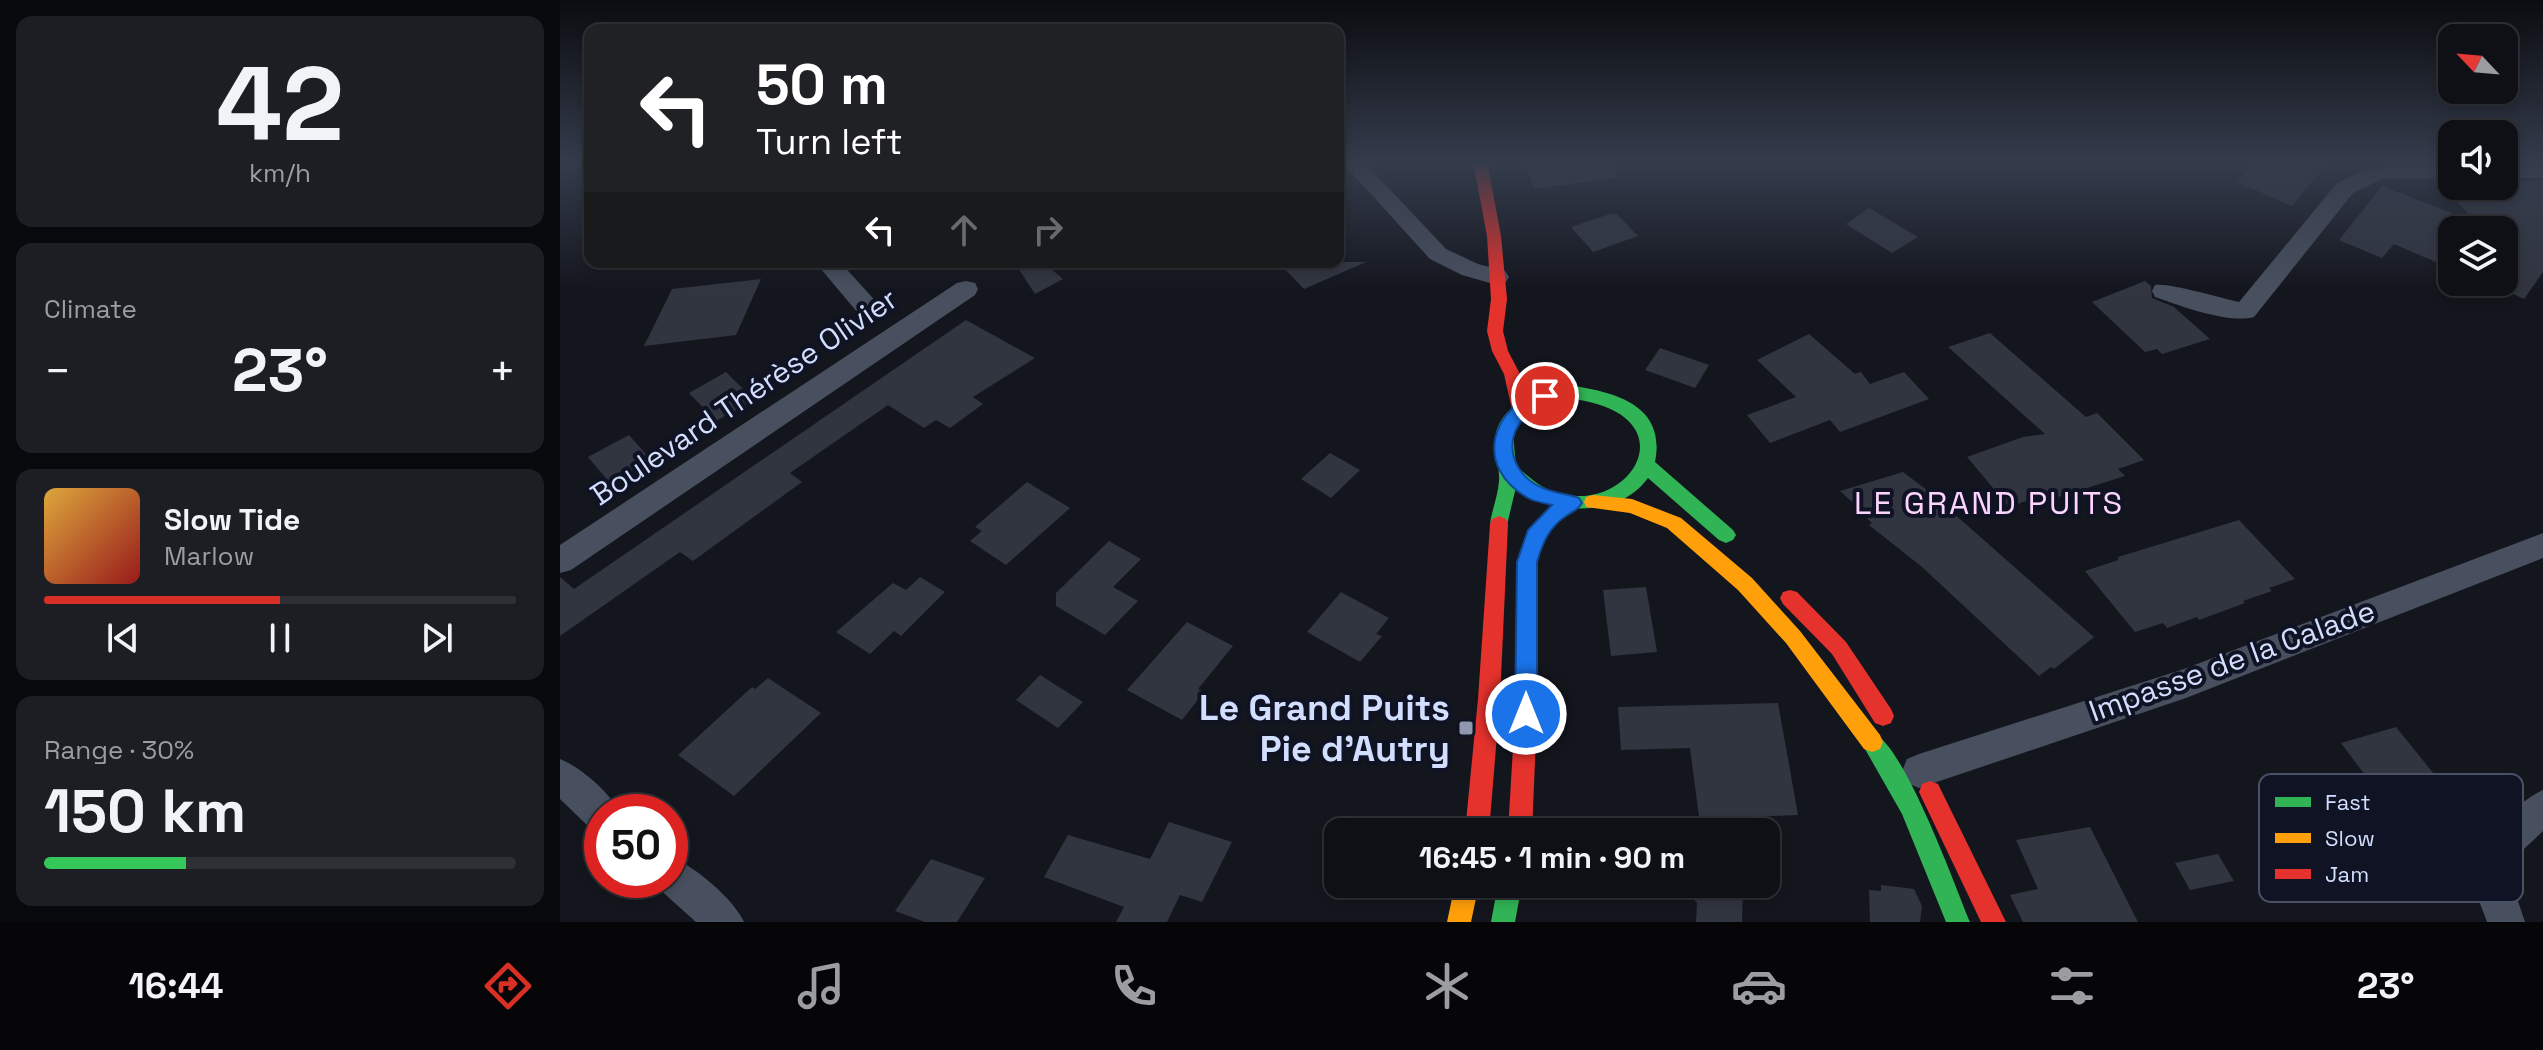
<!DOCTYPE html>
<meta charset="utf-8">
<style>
:root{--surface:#0f1016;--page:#1d1e23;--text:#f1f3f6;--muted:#9b9da1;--line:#2f3035;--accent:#d93025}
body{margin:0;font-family:"Space Grotesk",sans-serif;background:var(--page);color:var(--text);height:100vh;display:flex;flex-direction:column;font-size:30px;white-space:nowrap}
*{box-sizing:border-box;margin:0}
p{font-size:26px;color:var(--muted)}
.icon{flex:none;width:44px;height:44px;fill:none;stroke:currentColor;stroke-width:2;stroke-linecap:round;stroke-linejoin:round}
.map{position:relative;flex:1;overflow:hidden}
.drawer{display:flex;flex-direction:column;gap:16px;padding:16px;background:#08090c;width:560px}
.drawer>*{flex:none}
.banner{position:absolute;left:24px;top:24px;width:760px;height:244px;border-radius:16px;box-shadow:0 4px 12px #0003,0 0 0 2px var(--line);background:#202124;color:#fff;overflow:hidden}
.needle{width:52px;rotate:296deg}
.controls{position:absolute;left:1878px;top:24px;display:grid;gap:16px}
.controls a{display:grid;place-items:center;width:80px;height:80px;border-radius:16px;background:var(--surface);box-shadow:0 4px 12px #0003,0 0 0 2px var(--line);font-size:40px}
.speed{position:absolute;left:24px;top:794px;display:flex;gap:16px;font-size:40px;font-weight:700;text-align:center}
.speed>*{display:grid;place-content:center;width:104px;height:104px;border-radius:50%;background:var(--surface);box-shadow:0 4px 12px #0003,0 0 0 2px var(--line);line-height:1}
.speed .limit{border:12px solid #d22;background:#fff;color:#111}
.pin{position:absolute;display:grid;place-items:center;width:68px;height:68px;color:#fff;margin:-34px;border:4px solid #fff;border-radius:50%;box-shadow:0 2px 8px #0007}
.me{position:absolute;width:88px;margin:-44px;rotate:0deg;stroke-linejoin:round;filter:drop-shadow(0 0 6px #0008)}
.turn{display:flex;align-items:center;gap:28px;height:168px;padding:0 40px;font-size:36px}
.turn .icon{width:104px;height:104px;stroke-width:2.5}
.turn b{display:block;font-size:56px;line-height:68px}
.lanes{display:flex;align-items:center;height:76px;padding:0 40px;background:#0003;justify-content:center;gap:40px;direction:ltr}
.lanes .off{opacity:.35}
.big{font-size:60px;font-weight:700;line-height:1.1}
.drawer .card{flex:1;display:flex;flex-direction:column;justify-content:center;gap:12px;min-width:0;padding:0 28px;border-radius:16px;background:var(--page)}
.drawer .dial{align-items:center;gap:0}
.dial b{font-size:104px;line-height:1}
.song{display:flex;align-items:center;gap:24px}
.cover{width:96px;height:96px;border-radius:12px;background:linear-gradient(135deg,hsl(40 70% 55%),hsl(0 70% 35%))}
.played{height:8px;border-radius:4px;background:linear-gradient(90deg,var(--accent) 50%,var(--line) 50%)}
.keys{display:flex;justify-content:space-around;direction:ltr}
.heat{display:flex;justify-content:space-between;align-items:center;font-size:44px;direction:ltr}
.charge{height:12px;border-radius:6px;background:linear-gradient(90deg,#34c759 30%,var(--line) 0)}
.trip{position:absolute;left:764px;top:818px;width:456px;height:80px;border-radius:16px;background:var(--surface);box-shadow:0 4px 12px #0003,0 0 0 2px var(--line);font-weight:700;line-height:80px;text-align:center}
.tab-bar{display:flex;height:128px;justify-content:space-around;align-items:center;background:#060609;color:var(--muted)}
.tab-bar .icon{width:56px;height:56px}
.tab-bar .active{color:var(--accent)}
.tab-bar b{font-size:36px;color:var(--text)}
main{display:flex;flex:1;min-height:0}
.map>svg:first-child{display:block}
.building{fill:#313540}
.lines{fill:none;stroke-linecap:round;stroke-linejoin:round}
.street{fill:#48505f;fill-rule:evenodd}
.fast{fill:#30b455;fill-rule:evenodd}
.slow{fill:#ff9f0a;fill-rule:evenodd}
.jam{fill:#e5322d;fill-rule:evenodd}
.route{fill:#1a73e8;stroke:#114b97;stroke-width:2}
.poi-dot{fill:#9098b0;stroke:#0f1323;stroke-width:3}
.labels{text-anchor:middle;stroke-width:8;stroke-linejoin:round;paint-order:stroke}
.street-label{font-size:30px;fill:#d2defe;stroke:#0f1323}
.neighbourhood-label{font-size:32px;letter-spacing:2px;fill:#fdd4fe;stroke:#0f1323}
.near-poi-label{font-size:36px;font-weight:bold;fill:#d2defe;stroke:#0f1323;text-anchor:end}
.key{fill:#0f1323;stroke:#4a5065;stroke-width:2}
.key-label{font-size:22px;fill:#d2defe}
</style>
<main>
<section class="drawer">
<div class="card dial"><b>42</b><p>km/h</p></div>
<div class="card"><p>Climate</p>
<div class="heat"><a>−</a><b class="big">23°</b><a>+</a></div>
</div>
<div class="card">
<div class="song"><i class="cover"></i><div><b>Slow Tide</b><p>Marlow</p></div></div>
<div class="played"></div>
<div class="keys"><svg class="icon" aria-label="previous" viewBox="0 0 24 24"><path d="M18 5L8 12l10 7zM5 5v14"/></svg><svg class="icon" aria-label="pause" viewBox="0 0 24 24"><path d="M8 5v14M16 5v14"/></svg><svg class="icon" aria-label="next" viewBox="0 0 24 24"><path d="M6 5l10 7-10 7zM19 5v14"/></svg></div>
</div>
<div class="card"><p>Range · 30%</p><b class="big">150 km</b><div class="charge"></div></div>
</section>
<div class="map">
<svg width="1983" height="922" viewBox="0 0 1983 922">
<rect width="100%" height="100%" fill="#14161e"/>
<path class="building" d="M964,161h91l1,17 -82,11z
M1698,161h71l-37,45 -55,-24z
M1944,181h39v91l-19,27 -20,-9v-60h-21l-40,-44h61z
M1822,186l70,27v56l-58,-25 -12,14 -43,-18z
M1309,208l49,29 -26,16 -46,-29z
M1050,214h7l21,22 -45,16 -22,-25z
M454,262h29l20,17 -28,15z
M718,262h88l-62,27z
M201,279l-25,56 -92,11 28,-57z
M1585,281l6,5 1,12 22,9 36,32 -48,15 -5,-5 -12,3 -53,-50z
M406,320l69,38 -62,39 10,7 -33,24 -14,-8 -12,8 -36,-23 -98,68 12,9 -109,79 -13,-9 -120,84v-59l14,12z
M1430,333l96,84 11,-4 47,47 -26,9 7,7 -86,27 -4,-5 -26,9 -42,-50 56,-20 22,-3 -97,-87z
M1249,334l46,40 6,-2 9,12 34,-12 25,27 -89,33 -10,-12 -60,23 -23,-28 49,-18 -39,-37z
M1100,348l49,17 -14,23 -50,-18z
M166,372l28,28 -38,21 -27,-28z
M69,435l22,25 -41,23 -22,-26z
M770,453l30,17 -29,28 -30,-19z
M1343,472l24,18 167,147 -40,32 -3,-2 -12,9 -117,-109 -53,-42 3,-2 -12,-11 2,-1 -22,-20z
M467,482l43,26 -64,57 -36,-24 12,-10 -7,-4z
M1679,520l56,59 -26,9 3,3 -29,10 2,2 -46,17 -2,-3 -30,11 -4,-5 -28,9 -50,-61 33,-11v-3z
M549,541l32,18 -28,28 25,14 -33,34 -49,-29v-13z
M360,577l25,15 -44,44 -7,-5 -24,23 -34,-22 57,-49 13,7z
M1086,587l11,65 -46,4 -8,-66z
M781,592l48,26 -13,16 6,2 -22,26 -53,-30z
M627,622l46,24 -35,43 6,3 -22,28 -55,-30z
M480,675l43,27 -25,26 -42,-28z
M208,678l53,35 -87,83 -56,-41 74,-68 3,2z
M1218,703l20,112 -53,2 -1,15h-43l-11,-84 -69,2 -3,-43z
M1836,727l38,47 -20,3 41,51 -39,10 -19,-25 -10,3 -21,-28 8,-1 -33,-44z
M609,822l63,20 -30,60 -22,-7 -13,27h-51l8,-15 -80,-30 24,-42 82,24z
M1530,827l48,95h-115l-13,-27 28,-6 -22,-49z
M1658,854l16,27 -44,9 -15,-27z
M371,859l54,19 -28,44h-32l-30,-11z
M1118,884h65l-1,38h-46l1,-19z
M1321,885l33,4 8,17 -2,16h-50l-1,-32 12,1z"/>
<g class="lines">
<path class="street" d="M781,161h22l83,88 32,15 27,7 4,6 -4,6 -8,2 -35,-10 -32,-16z
M1850,164h42v14l-70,1 -29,14 -99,124c-26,7 -73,-11 -99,-20l-3,-6 3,-6c12,-3 67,13 84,17l98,-119 24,-12z
M1944,164h39v14h-39z
M255,262h25l41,45 3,6 -3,6 -9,2 -9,-2z
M406,281l9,2 3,6 -3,6 -404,275 -11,3v-28l397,-262z
M1983,533v25l-357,140 -267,90 -12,-5 -5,-12 5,-12 12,-5 265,-85z
M0,759c20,8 50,33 59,53h-17v20l-13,-5 -29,-28z
M1983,790v41l-37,35 19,56h-38c-6,-18 -18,-41 -19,-60 -1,-18 59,-66 75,-72z
M110,856c23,9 64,43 74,66h-48l-39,-35 -3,-7h16z"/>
<path class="fast" d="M1014,386c45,7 92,21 81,76l78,68 3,5 -3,5 -7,3 -7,-3 -71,-62c-30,41 -95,37 -132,9l-10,42h-14l-2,-5c2,-14 8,-29 9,-43 1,-13 -4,-25 -4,-38 0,-40 47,-53 79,-57zM1014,399c120,17 54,121 -22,92 -14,-5 -25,-16 -36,-25l-3,-32c13,-25 34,-32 61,-35z
M1312,732c32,12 83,154 98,190h-24l-44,-108 -41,-72 3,-7z
M938,884h24l-7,38h-24z"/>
<path class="slow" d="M1033,495l39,4 49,19 71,60 48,53 80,104 3,7 -3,7 -8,3 -8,-3 -78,-106 -48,-53 -71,-62 -37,-15 -44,-6 -2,-5 2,-5z
M895,884h24l-8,38h-24z"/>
<path class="jam" d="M913,161h14l14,75 6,63 -4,32 5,20 12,23 10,36 -9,6 -9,-6 -8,-36 -12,-23 -5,-20 4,-32 -4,-63z
M1012,496l7,2 2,5c-4,7 -9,8 -15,13 -17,12 -24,27 -29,46v152l-5,118h-24l7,-118 2,-152 11,-31 21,-23z
M939,516l7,3 2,5 -8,175 -11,133h-24l13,-133 12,-175 2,-5z
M1230,590l7,2 49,50 45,67 3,7 -3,7 -8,3 -8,-3 -43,-69 -49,-50 -3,-6 3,-6z
M1370,781l8,3 68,138h-25l-62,-130 3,-8z"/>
</g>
<linearGradient id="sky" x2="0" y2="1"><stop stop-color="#0b0c10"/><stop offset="0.56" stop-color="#343c4c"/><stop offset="1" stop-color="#343c4c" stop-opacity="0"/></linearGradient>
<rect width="1983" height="290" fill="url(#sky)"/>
<path class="route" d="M985,390l7,2 2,4c-7,10 -21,12 -30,22 -22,24 -11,58 19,70 11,5 24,6 36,10l3,5c-5,8 -9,8 -16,13 -17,11 -24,28 -29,46v152l-3,7 -8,3 -8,-3 -3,-7 2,-152 11,-32 24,-25c-7,-2 -17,-3 -24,-7 -55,-31 -38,-92 17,-108z"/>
<rect class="poi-dot" x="898" y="720" width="16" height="16" rx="4"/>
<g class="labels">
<g class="street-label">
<text transform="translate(184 397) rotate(-34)" y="10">Boulevard Thérèse Olivier</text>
<text transform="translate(1672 661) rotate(-20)" y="10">Impasse de la Calade</text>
</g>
<g class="neighbourhood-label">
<text x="1429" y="514">LE GRAND PUITS</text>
</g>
<g class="near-poi-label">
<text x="890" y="720">Le Grand Puits<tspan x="890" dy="41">Pie d'Autry</tspan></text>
</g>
</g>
<rect x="1699" y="774" width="264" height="128" rx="12" class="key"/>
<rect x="1715" y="797" width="36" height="10" fill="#30b455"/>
<rect x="1715" y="833" width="36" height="10" fill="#ff9f0a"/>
<rect x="1715" y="869" width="36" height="10" fill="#e5322d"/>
<g class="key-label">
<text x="1765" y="810">Fast</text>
<text x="1765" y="846">Slow</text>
<text x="1765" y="882">Jam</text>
</g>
</svg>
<div class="controls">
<a><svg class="needle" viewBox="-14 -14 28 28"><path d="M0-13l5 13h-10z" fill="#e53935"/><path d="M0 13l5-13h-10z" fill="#9b9da1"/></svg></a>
<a><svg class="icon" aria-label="sound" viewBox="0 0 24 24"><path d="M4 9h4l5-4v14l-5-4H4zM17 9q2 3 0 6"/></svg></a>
<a><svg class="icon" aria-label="layers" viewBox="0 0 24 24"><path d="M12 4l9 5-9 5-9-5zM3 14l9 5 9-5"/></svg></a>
</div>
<div class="speed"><div class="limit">50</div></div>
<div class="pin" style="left:985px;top:396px;background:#d93025"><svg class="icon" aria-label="arrive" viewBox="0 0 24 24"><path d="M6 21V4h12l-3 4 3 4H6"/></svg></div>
<svg class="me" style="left:966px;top:714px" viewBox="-20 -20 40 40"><circle r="17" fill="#1a73e8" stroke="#fff" stroke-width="3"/><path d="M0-11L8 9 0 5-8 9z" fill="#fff"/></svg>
<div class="trip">16:45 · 1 min · 90 m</div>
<div class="banner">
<div class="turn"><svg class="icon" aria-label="left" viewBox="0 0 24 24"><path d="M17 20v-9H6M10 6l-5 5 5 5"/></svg><div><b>50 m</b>Turn left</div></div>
<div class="lanes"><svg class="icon" aria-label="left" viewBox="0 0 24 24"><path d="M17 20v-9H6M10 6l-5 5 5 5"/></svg><svg class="icon off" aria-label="ahead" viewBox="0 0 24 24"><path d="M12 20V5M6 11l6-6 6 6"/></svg><svg class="icon off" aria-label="right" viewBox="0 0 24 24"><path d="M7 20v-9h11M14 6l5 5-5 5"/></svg></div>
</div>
</div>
</main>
<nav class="tab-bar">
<b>16:44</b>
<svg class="icon active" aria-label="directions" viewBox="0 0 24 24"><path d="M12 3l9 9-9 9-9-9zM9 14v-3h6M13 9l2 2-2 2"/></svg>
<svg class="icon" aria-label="music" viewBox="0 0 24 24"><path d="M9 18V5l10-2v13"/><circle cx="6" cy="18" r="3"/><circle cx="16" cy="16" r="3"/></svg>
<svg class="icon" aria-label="phone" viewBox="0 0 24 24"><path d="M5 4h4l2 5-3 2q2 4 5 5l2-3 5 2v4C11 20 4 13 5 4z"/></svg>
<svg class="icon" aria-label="climate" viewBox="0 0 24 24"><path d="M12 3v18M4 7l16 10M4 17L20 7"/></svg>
<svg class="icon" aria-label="car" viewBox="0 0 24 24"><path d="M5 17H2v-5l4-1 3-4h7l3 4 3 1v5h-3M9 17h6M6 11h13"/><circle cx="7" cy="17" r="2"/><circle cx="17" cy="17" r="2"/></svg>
<svg class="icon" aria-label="filters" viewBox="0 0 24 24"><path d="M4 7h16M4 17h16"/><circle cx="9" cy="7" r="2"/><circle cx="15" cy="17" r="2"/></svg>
<b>23°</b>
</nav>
